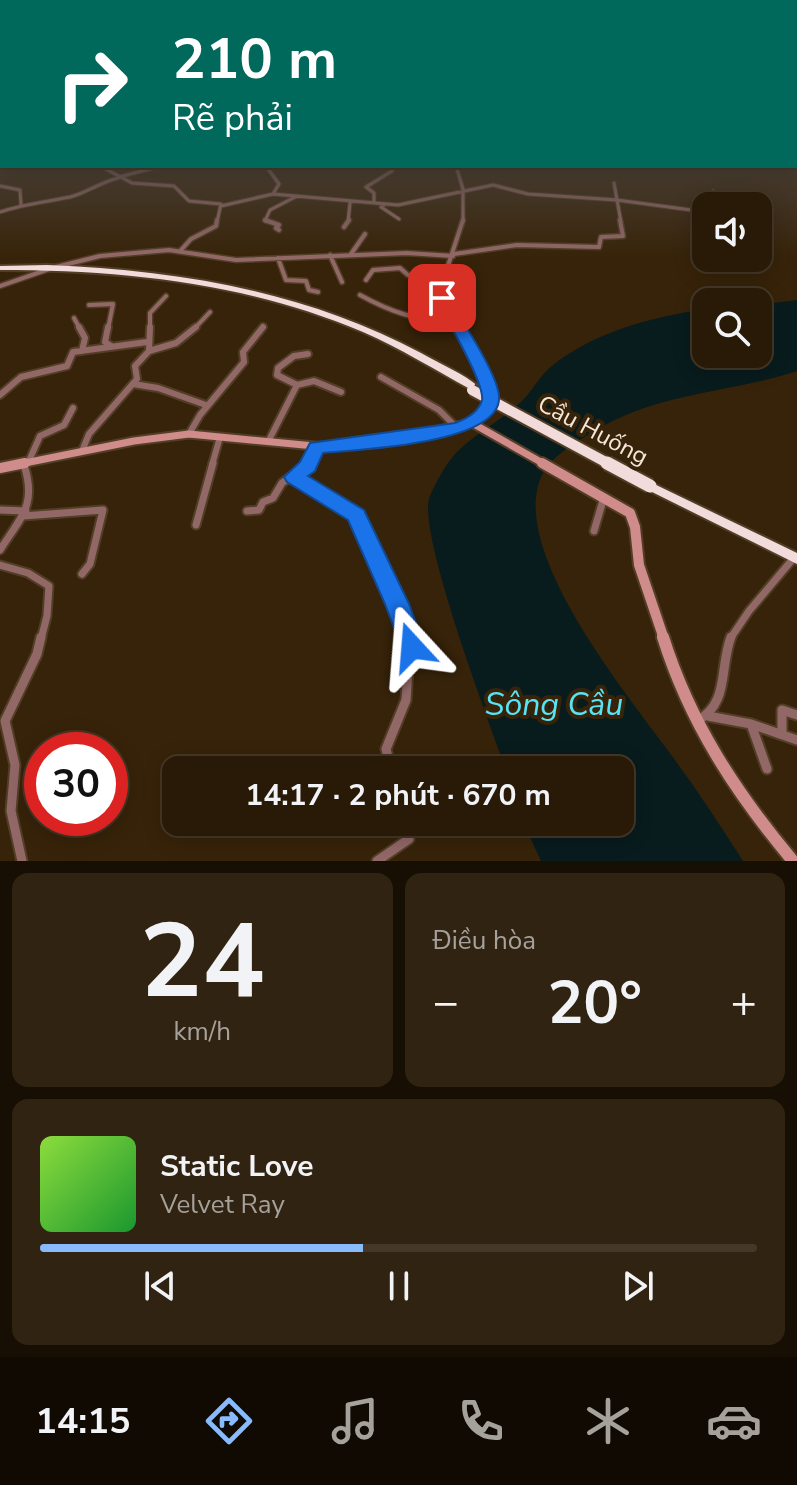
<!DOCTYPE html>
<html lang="vi">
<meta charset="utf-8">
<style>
:root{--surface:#291a07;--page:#312311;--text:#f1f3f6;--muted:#a5a19b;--line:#453828;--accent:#88bafc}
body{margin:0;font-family:"Nunito Sans",sans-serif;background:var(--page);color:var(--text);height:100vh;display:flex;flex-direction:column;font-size:30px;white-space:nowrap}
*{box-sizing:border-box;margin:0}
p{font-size:26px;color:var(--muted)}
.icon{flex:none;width:44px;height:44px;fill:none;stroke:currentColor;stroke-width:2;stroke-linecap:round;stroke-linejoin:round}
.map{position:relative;height:861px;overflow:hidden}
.panel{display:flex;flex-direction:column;gap:12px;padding:12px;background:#170e04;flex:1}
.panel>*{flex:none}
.hud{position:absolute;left:0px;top:0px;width:798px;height:168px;box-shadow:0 4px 20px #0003,0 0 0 2px var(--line);background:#00695c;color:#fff;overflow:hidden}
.controls{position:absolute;left:692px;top:192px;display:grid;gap:16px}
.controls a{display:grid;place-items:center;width:80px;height:80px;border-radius:16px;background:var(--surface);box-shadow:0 4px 20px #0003,0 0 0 2px var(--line);font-size:40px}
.speed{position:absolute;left:24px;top:732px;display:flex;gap:16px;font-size:40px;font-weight:700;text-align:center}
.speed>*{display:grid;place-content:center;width:104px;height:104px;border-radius:50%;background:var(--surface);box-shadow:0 4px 20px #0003,0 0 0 2px var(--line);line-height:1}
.speed .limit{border:12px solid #d22;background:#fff;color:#111}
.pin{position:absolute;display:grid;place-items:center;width:68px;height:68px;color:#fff;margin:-34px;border-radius:16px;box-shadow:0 4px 12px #0006}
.me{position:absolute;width:88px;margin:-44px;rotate:341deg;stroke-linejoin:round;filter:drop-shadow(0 0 6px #0008)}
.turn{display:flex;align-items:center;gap:28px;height:168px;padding:0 40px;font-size:36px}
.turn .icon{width:104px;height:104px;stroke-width:2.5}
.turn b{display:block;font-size:56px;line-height:68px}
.big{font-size:60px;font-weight:700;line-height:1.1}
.panel .tile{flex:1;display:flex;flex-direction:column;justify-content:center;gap:12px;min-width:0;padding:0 28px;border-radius:16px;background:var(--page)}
.panel .dial{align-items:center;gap:0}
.dial b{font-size:104px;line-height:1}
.song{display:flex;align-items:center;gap:24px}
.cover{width:96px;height:96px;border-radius:12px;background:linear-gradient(135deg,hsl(90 70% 55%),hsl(130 70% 35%))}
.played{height:8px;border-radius:4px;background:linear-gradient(90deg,var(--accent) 45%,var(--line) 45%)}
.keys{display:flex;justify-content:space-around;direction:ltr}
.heat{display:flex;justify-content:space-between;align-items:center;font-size:44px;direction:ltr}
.panel .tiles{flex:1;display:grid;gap:12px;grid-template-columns:1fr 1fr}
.tile:last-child{grid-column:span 2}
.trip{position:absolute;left:162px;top:756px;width:472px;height:80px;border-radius:16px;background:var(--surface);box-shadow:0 4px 20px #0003,0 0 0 2px var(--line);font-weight:700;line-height:80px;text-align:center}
.tab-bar{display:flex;height:128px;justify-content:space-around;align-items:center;background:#100a03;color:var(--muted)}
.tab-bar .icon{width:56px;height:56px}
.tab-bar .on{color:var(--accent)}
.tab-bar b{font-size:36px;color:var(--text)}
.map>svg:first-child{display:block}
.water{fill:#081b1d}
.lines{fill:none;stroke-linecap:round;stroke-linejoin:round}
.street-far4-casing{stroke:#523e26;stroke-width:5}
.street-far3-casing{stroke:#523e26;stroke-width:7}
.street-far2-casing{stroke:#523e26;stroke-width:10}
.street-far1-casing{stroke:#523e26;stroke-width:11}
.street-casing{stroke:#523e26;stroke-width:13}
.secondary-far2-casing{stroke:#523e26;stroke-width:11}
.secondary-far1-casing{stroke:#523e26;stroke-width:14}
.secondary-casing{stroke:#523e26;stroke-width:16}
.highway-casing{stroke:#523e26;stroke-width:4}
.street-far4{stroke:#926867;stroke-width:3}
.street-far3{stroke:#926867;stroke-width:4}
.street-far2{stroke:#926867;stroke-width:6}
.street-far1{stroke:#926867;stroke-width:7}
.street{stroke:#926867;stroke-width:9}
.secondary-far2{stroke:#cf8c8b;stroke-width:7}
.secondary-far1{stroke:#cf8c8b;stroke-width:10}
.secondary{stroke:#cf8c8b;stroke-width:12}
.highway{fill:#f2dbdb;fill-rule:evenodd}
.highway-bridge-far1-casing{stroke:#523e26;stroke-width:14;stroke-linecap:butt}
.highway-bridge-casing{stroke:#523e26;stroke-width:17;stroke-linecap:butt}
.highway-bridge-far1{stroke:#f2dbdb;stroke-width:10}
.highway-bridge{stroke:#f2dbdb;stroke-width:13}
.route{fill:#1a73e8;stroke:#114b97;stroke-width:2}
.labels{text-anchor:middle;stroke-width:8;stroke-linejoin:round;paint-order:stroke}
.street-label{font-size:24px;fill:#f5e7d8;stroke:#372309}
.near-water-label{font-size:32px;font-style:italic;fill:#56e4f6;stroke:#372309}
</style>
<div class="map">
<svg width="797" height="861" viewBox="0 0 797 861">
<rect width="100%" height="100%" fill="#372309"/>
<path class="water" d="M797,300v71c-64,21 -131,21 -192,54 -19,11 -51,28 -62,48 -39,74 87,225 129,283 25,34 48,69 71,105h-202l-18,-39h97v-52h-114c-15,-43 -91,-242 -76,-274 6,-14 18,-36 29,-46 19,-18 43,-30 63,-49 11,-11 18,-26 31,-36 43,-34 100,-48 153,-56v45h52v-49z"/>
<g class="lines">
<g class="street-far4-casing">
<path id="street-far4" d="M100,166l32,17 42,3 15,15 32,3 -4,18
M266,166l13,18 -6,10
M456,166l7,23v33
M119,177l42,-11
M614,183l7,39
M0,186l20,4 1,15
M374,202v-9l-8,-6 26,-16 -2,-5
M384,205l-3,2 18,12
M221,206l52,-12 125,11 95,-20 35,9 89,6 89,12
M710,206l5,-11 -2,-4
M0,212c23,-8 46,-10 70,-15 16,-4 31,-15 48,-19
M269,222l-4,-1 5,-11 27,-14
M348,222l2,-19"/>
</g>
<g class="street-far3-casing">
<path id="street-far3" d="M265,220l14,5 -3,3 3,2
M344,227l5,-7
M181,250l10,-11 25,-13 1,-6
M351,254l14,-20
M454,254l63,-9 82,2 2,-10 22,-1 -3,-16
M330,255l12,27
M278,258l8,22 20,1 3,9 9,2
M56,267l44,-11 69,-6 67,10 171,-7 46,3
M366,280l7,-10 27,-2 8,7 34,1
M0,286l49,-17
M360,295c29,16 58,27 92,25
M89,305l24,-1 -5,25
M74,318l6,11
M150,329v-16l16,-17
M194,329l16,-17
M457,329l-17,-39 23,-70"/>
</g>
<g class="street-far2-casing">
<path id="street-far2" d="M79,327l6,11 -3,13
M108,327l-3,15 6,4
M456,327l29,50 5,12 -1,18 -17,16
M149,351l27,-8 20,-16
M381,377l58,33 19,19
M133,384l25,4 48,17
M297,385l-20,-10 1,-7 16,-12 14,-2
M0,395l21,-18 46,-11 6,-14 74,-10
M189,434l11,-19 44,-53 -1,-10 20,-25
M268,442l29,-57 17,-4 27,11
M82,451l7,-17 48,-55 -2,-13 14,-15 1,-24
M28,463l12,-27 24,-11 9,-17
M212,465l8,-28
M308,465l8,-18"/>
</g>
<g class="street-far1-casing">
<path id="street-far1" d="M294,477l63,38 54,124
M0,510l26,1
M247,511l12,-1 4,-8 10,-4 9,-15 27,-20
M23,516l80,-6 -13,54 -8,10
M196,525l17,-62
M594,531l10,-34
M0,550c21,-33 37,-45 24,-85
M0,565l28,8 21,13 -2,30 -6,23
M730,639l19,-28 43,-51"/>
</g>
<g class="street-casing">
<path id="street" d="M708,716l43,8 46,16
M697,721c33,-18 22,-53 34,-84
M751,724l16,45
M782,734v-24l15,5
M391,770l-5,-21 20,-49 4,-63
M22,861l-11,-50 4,-46 -10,-44 32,-67 4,-17
M377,861l32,-22 -3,-17"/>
</g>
<g class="secondary-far2-casing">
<path id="secondary-far2" d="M15,465l119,-24 55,-7 136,13 72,-8 75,-16 74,42"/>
</g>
<g class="secondary-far1-casing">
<path id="secondary-far1" d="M542,463l88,50 5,14 4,38 25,74
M0,468l25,-5"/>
</g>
<g class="secondary-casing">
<path id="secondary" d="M663,637c27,86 73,156 130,224"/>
</g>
<g class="highway-casing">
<path id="highway" d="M47,265c130,5 258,26 374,88 19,11 42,20 58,34l-1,2h-8c-35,-19 -70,-41 -107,-57 -116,-49 -238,-62 -363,-62v-4z
M650,482l147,71v11l-151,-75 -2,-3 2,-3z"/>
</g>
<use href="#street-far4" class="street-far4"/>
<use href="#street-far3" class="street-far3"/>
<use href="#street-far2" class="street-far2"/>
<use href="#street-far1" class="street-far1"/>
<use href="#street" class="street"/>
<use href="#secondary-far2" class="secondary-far2"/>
<use href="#secondary-far1" class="secondary-far1"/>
<use href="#secondary" class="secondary"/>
<use href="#highway" class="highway"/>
<g class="highway-bridge-far1-casing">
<path id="highway-bridge-far1" d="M472,390l139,75"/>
</g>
<g class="highway-bridge-casing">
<path id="highway-bridge" d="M607,463l43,23"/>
</g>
<use href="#highway-bridge-far1" class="highway-bridge-far1"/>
<use href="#highway-bridge" class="highway-bridge"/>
</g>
<linearGradient id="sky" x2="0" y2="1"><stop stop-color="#1e1305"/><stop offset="0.53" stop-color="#4d453e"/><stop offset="1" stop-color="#4d453e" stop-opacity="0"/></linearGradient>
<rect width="797" height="258" fill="url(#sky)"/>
<path class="route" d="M442,294l7,4c13,23 48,75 50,98 4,48 -142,54 -176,57l-8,18 -7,5 56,34 45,94 16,43 -4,8 -9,3 -8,-3 -19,-51 -37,-84 -61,-38 -3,-5 16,-15 10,-19 145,-20c11,-4 24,-11 27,-23 3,-17 -37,-84 -47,-102z"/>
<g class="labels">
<g class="street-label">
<text transform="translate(593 430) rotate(28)" y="8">Cầu Huống</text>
</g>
<g class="near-water-label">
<text x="554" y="715">Sông Cầu</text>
</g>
</g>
</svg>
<div class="controls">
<a><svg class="icon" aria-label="sound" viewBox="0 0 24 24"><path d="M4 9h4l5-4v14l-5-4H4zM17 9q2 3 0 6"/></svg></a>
<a><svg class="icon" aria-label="search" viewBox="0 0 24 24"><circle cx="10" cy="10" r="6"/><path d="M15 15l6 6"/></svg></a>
</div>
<div class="speed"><div class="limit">30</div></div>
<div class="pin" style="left:442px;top:298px;background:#d93025"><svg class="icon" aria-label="arrive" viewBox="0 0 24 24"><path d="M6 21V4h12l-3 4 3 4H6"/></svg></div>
<svg class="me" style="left:412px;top:647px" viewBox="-20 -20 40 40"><path d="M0-17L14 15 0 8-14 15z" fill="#1a73e8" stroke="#fff" stroke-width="4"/></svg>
<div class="trip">14:17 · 2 phút · 670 m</div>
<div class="hud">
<div class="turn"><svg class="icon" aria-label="right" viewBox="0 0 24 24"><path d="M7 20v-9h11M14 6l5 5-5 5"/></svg><div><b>210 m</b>Rẽ phải</div></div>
</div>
</div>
<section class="panel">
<div class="tiles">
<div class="tile dial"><b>24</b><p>km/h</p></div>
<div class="tile"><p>Điều hòa</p>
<div class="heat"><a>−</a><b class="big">20°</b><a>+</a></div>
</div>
<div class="tile">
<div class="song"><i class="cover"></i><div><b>Static Love</b><p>Velvet Ray</p></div></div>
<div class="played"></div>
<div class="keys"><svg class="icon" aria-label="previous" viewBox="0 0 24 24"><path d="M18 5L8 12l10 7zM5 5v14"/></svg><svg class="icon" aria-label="pause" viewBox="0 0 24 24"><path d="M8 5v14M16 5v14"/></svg><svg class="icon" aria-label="next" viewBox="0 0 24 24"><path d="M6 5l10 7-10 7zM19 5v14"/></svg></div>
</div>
</div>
</section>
<nav class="tab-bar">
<b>14:15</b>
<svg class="icon on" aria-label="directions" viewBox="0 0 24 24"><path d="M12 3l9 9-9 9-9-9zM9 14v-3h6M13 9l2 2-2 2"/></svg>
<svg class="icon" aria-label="music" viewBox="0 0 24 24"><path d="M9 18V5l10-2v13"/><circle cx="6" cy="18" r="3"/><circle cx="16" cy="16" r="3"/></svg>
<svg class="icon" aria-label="phone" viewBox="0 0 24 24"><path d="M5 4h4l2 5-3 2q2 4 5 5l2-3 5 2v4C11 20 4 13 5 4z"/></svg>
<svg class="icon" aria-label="climate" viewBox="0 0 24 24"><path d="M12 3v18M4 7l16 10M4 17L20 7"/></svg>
<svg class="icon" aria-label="car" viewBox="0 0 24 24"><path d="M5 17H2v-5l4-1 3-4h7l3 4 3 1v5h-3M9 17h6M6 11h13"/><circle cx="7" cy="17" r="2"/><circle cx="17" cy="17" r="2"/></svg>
</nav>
